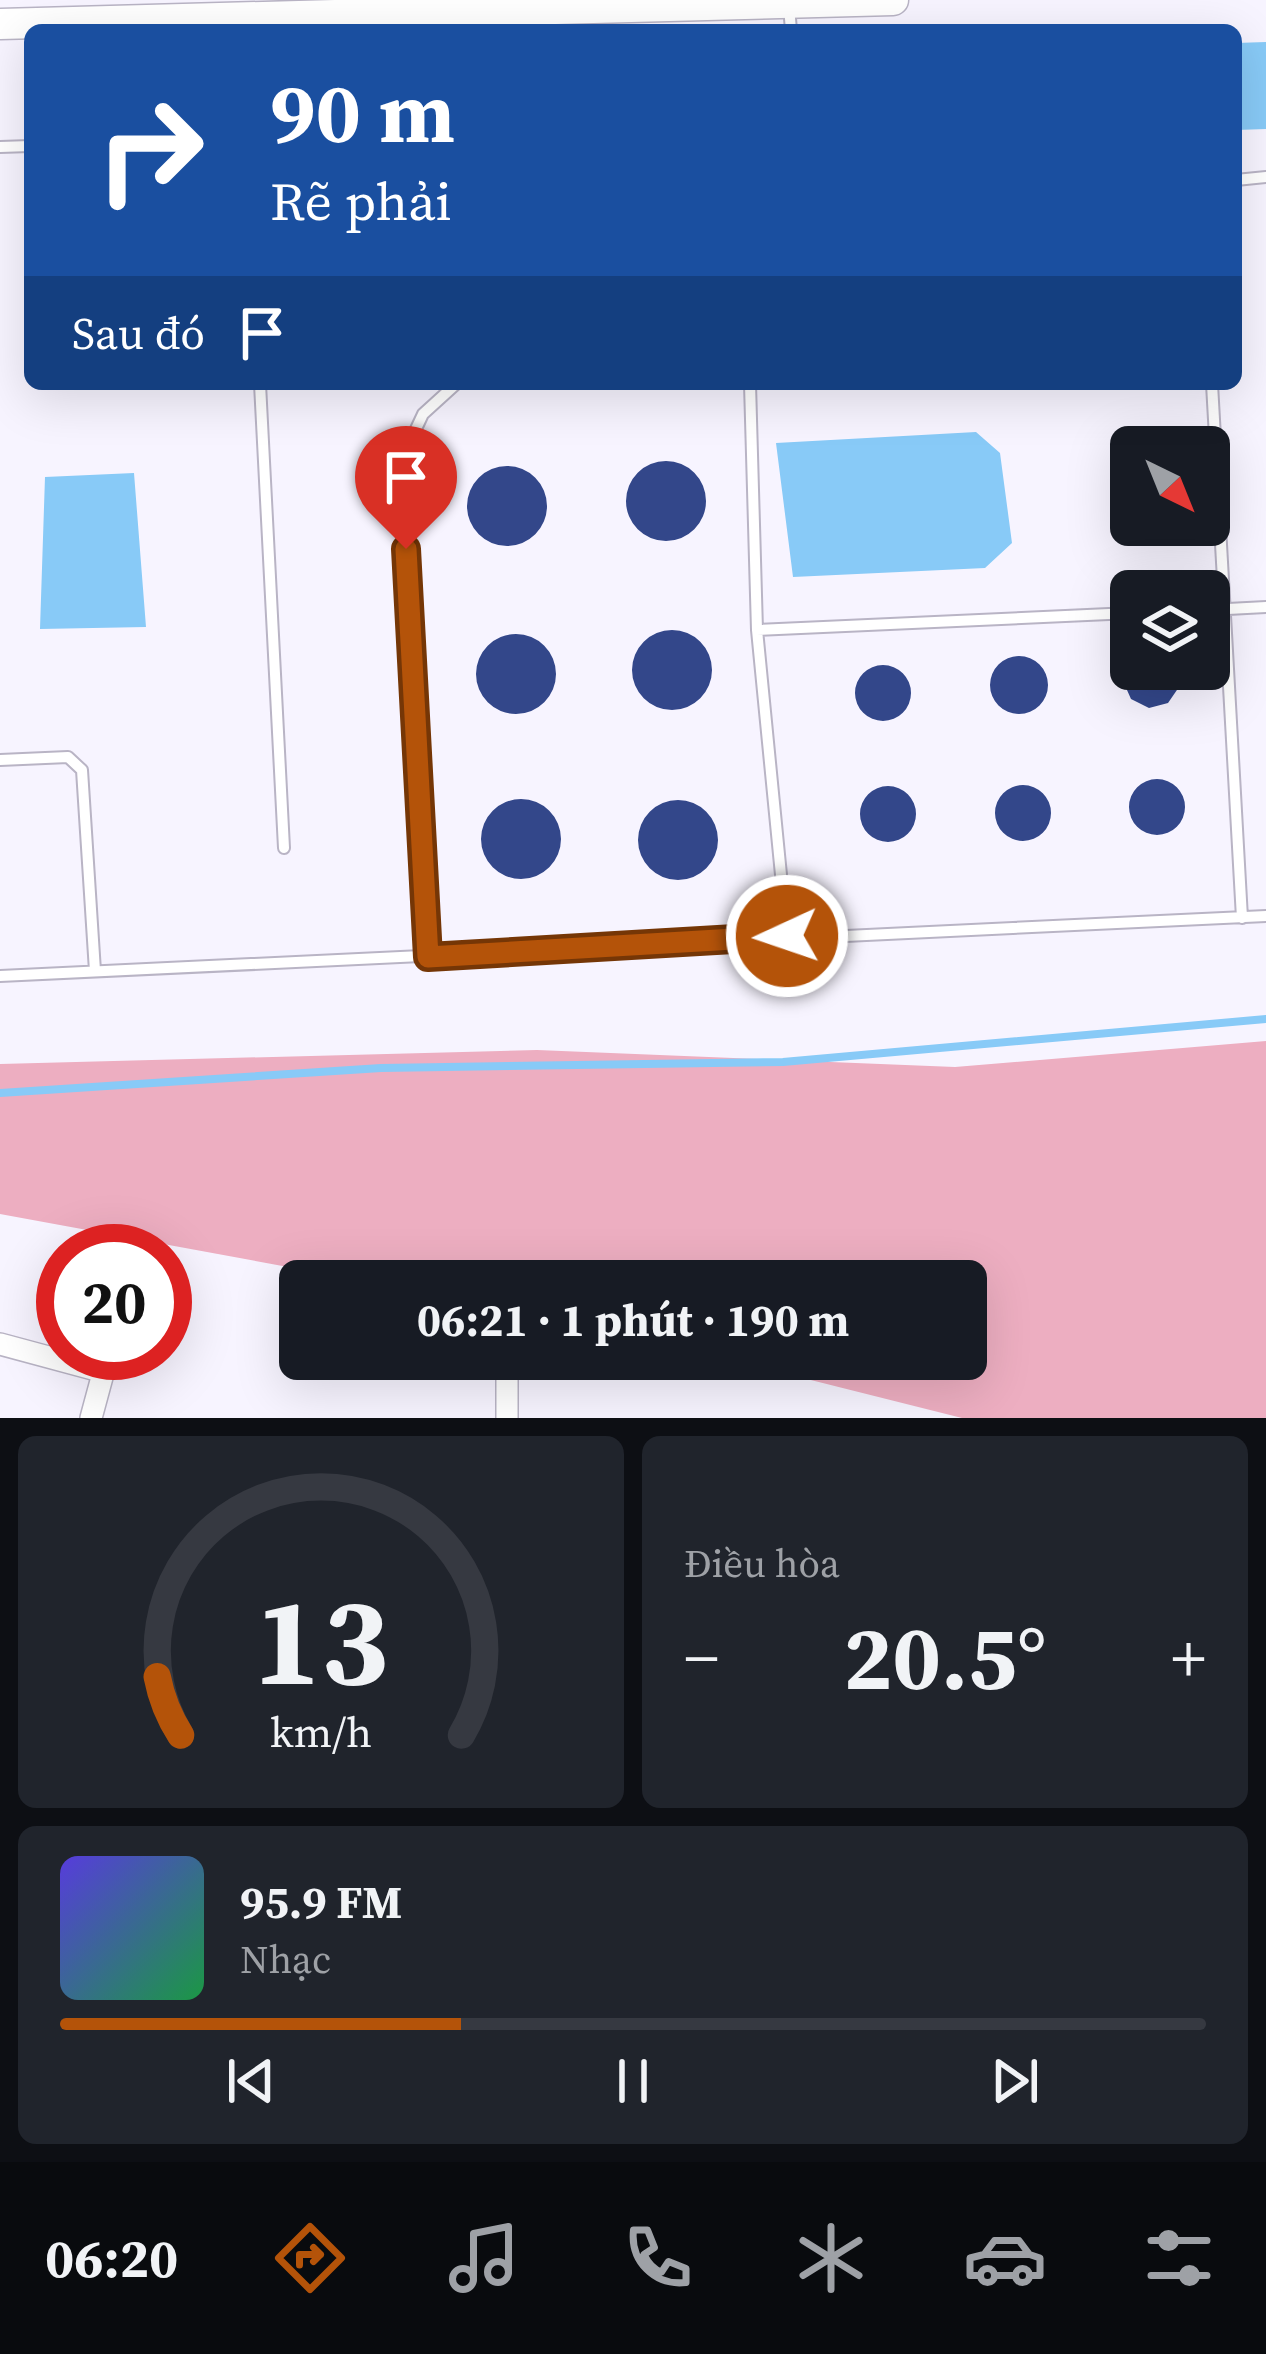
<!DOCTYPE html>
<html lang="vi">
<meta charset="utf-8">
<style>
:root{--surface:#171b24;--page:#20242c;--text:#f1f3f6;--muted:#9ea1a6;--line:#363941;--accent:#b45309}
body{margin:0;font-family:"Source Serif 4",serif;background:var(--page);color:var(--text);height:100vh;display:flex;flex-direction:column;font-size:45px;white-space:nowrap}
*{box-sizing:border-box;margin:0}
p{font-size:39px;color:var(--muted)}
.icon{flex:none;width:66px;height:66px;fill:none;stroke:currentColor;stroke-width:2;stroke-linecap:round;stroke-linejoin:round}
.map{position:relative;height:1418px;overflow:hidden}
.sheet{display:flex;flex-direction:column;gap:18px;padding:18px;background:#0d0f14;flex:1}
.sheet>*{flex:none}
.hud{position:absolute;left:24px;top:24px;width:1218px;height:366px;border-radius:18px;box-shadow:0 12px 48px #0002;background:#1a4fa0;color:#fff;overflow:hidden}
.needle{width:78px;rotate:137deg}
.fabs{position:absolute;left:1110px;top:426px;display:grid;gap:24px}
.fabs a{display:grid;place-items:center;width:120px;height:120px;border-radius:18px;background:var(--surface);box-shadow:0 12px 48px #0002;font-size:60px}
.speed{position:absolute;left:36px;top:1224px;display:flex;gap:24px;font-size:60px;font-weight:700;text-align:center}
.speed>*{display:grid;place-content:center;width:156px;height:156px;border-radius:50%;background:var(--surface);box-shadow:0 12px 48px #0002;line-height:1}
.speed .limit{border:18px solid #d22;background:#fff;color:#111}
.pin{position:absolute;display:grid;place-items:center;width:102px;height:102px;color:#fff;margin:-123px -51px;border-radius:50% 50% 50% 0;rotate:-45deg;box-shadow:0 0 12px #0007}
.pin .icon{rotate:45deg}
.me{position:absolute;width:132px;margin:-66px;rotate:267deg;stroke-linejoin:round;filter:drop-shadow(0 0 9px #0008)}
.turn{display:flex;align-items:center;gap:42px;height:252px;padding:0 48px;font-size:54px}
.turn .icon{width:156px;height:156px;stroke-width:2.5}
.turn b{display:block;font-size:84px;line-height:102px}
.then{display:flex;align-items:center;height:114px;padding:0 48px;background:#0003;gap:24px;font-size:45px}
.big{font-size:90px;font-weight:700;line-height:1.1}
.sheet .widget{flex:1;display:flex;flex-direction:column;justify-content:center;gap:18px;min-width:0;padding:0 42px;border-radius:18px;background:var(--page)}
.sheet .dial{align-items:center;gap:0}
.dial svg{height:312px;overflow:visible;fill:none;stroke:var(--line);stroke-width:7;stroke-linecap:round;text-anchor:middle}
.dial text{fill:var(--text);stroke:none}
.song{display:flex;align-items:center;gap:36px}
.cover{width:144px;height:144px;border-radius:18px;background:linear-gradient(135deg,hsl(250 70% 55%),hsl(140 70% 35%))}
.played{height:12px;border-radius:6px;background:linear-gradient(90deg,var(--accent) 35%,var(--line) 35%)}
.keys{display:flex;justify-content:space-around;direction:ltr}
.heat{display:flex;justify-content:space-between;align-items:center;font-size:66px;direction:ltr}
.sheet .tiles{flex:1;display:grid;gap:18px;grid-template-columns:1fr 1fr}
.widget:last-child{grid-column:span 2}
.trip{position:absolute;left:279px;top:1260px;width:708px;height:120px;border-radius:18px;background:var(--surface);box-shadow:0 12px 48px #0002;font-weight:700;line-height:120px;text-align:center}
.dock{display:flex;height:192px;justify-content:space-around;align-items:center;background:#090b0e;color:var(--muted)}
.dock .icon{width:84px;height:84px}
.dock .on{color:var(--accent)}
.dock b{font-size:54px;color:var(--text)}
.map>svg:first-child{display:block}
.green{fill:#edaec1}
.water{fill:#88caf7}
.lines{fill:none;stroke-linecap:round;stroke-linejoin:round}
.stream{stroke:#88caf7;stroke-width:8}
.building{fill:#33478a}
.lane-casing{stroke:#b9b4c5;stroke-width:14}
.street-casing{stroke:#b9b4c5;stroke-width:24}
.secondary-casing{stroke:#b9b4c5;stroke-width:33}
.lane{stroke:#fff;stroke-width:10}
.street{stroke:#fff;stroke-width:21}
.secondary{stroke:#fff;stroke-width:30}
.route-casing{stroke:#753606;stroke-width:30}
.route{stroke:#b45309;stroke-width:21}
</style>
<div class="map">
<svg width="1266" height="1418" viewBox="0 0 1266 1418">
<rect width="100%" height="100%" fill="#f7f4ff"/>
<path class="green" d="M1266,1041v377h-304l-211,-53 -1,-6h216v-78h-602l-364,-67v-150l537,-14 418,17z"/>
<path class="water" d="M1266,42v87l-30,1v-87z
M976,432l24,21 12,90 -27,25 -192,9 -17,-134z
M134,473l12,154 -106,2 5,-152z"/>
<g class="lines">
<path class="stream" d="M0,1093l381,-25 402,-6 483,-43"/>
</g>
<path class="building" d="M626 501a40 40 0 1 1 80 0a40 40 0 1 1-80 0Z
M467 506a40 40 0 1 1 80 0a40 40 0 1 1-80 0Z
M632 670a40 40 0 1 1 80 0a40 40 0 1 1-80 0Z
M476 674a40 40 0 1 1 80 0a40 40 0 1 1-80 0Z
M990 685a29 29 0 1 1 58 0a29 29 0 1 1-58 0Z
M1131,657v12h48v18l-11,16 -19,5 -18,-9 -8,-18z
M855 693a28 28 0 1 1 56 0a28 28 0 1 1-56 0Z
M1129 807a28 28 0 1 1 56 0a28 28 0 1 1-56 0Z
M995 813a28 28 0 1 1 56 0a28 28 0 1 1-56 0Z
M860 814a28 28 0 1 1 56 0a28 28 0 1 1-56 0Z
M481 839a40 40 0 1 1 80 0a40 40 0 1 1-80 0Z
M638 840a40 40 0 1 1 80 0a40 40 0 1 1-80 0Z"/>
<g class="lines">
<g class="lane-casing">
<path id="lane" d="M789,7l2,23
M0,147l30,-1
M1236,180l30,-3
M260,384l24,464
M750,384l7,246 30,306
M1212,384l30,534
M1209,610l57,-3
M757,630l374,-17
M0,760l68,-3 14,13 13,201
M427,957l-25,-498 21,-45 33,-30
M0,976l1266,-60"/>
</g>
<g class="street-casing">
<path id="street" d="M0,1344l104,28
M507,1359v59
M91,1418l17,-63"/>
</g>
<g class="secondary-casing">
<path id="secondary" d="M0,24l893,-24"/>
</g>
<use href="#lane" class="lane"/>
<use href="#street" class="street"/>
<use href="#secondary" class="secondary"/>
</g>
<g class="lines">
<g class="route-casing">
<path id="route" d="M406,549l22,408 359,-21"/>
</g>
<use href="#route" class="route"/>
</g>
</svg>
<div class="fabs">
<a><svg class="needle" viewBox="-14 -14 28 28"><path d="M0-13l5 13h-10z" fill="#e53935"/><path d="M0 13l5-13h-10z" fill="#9ea1a6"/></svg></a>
<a><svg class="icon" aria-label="layers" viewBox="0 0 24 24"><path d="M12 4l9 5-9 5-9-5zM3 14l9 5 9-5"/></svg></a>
</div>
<div class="speed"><div class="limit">20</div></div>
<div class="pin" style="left:406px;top:549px;background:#d93025"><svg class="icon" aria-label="arrive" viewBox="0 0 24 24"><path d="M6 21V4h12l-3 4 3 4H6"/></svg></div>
<svg class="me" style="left:787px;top:936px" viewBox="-20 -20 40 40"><circle r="17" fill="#b45309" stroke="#fff" stroke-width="3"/><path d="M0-11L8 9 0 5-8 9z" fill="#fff"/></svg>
<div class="trip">06:21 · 1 phút · 190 m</div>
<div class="hud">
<div class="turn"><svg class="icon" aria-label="right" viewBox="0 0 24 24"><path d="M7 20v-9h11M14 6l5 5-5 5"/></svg><div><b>90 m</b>Rẽ phải</div></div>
<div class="then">Sau đó<svg class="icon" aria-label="arrive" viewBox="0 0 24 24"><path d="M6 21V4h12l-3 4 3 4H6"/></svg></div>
</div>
</div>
<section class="sheet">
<div class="tiles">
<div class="widget dial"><svg viewBox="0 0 100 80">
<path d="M14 69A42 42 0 1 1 86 69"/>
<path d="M14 69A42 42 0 0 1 8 54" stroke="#b45309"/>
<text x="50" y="56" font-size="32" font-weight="700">13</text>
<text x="50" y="72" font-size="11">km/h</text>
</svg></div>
<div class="widget"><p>Điều hòa</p>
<div class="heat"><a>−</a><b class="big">20.5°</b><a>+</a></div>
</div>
<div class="widget">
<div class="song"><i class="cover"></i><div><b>95.9 FM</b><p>Nhạc</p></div></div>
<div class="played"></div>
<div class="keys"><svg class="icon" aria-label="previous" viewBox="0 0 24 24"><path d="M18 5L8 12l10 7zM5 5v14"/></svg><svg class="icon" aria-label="pause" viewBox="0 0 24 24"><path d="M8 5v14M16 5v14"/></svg><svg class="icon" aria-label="next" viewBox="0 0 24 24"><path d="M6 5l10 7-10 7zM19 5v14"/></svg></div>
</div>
</div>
</section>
<nav class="dock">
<b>06:20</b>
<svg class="icon on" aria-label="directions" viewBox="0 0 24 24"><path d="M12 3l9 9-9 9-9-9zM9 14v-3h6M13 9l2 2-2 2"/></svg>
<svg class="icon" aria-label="music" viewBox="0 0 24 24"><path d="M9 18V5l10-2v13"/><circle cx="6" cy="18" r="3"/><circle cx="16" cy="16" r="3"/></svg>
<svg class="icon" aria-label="phone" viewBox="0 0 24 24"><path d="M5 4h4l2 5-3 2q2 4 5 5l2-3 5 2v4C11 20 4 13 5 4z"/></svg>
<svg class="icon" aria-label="climate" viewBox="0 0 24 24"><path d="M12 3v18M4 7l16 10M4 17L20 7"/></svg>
<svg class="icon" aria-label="car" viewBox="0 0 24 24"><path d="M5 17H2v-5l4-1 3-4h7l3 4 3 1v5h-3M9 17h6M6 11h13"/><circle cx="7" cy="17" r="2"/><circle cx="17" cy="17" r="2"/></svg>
<svg class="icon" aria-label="filters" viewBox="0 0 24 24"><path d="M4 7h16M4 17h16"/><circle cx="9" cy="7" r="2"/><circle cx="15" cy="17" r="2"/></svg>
</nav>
